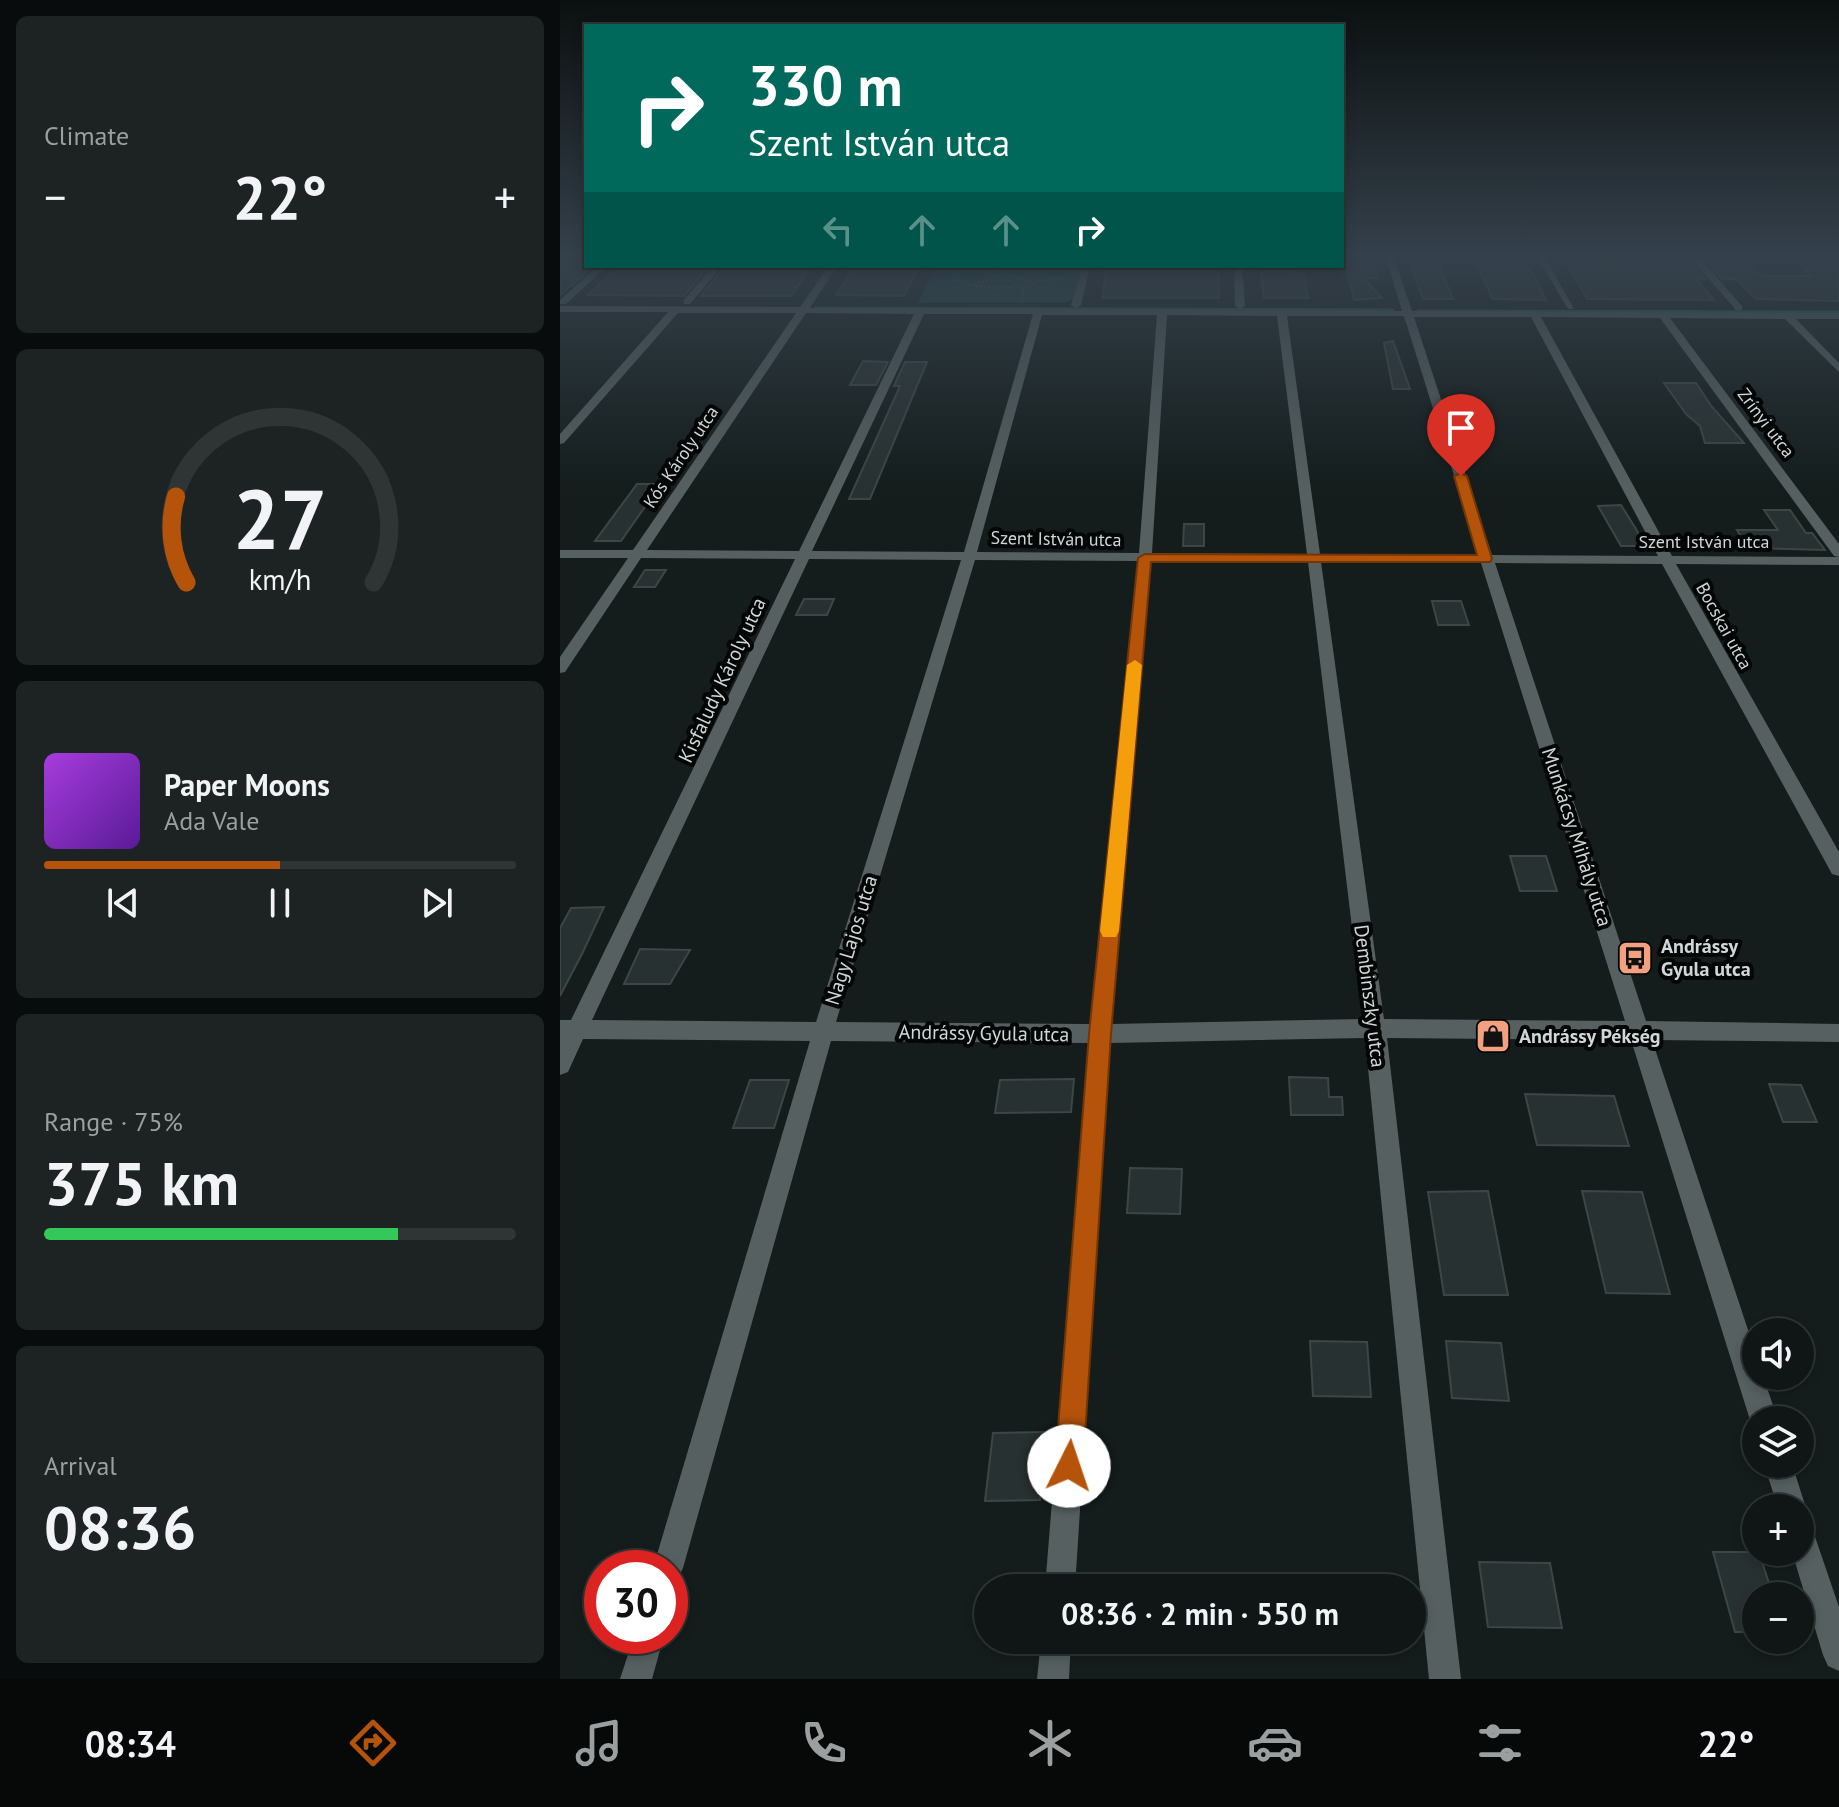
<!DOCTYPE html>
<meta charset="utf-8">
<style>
:root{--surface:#0f1615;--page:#1d2322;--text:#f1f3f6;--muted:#9b9fa0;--line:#2f3534;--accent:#b45309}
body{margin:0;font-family:"PT Sans",sans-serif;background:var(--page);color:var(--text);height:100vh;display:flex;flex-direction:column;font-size:30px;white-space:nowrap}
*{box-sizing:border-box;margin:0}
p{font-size:26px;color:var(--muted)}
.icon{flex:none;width:44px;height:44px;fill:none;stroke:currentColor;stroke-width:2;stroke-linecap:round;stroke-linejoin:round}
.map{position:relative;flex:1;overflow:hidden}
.drawer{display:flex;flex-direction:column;gap:16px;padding:16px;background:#080c0c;width:560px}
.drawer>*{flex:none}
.banner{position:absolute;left:24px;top:24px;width:760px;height:244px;border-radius:0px;box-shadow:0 4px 12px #0003,0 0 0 2px var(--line);background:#00695c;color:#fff;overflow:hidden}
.fabs{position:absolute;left:1182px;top:1318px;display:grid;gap:16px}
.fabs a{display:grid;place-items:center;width:72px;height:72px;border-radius:50%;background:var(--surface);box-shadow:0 4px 12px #0003,0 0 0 2px var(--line);font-size:40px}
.speed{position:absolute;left:24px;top:1550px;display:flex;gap:16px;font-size:40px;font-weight:700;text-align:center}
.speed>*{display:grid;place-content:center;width:104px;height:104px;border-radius:50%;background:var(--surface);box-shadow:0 4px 12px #0003,0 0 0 2px var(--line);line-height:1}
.speed .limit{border:12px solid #d22;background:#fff;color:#111}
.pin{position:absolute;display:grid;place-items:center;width:68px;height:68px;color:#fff;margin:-82px -34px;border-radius:50% 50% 50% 0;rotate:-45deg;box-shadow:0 0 8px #0007}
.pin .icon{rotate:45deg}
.me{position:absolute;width:88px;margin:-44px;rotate:4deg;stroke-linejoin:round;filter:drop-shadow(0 0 6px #0008)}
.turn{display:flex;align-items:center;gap:28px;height:168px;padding:0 32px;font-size:36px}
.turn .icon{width:104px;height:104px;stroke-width:2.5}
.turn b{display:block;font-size:56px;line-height:68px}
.lanes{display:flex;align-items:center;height:76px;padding:0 32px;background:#0003;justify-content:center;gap:40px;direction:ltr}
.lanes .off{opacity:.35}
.big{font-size:60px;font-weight:800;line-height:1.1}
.drawer .widget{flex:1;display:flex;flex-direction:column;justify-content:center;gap:12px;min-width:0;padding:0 28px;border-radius:12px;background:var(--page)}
.drawer .dial{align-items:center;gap:0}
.dial svg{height:208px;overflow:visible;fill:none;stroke:var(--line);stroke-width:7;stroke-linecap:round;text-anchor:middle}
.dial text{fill:var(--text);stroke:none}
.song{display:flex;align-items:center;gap:24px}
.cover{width:96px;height:96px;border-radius:12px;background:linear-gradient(135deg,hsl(280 70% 55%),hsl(270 70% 35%))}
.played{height:8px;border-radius:4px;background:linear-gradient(90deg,var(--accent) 50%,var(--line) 50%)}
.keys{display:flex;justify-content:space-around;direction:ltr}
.heat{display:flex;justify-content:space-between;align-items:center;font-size:44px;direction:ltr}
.charge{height:12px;border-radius:6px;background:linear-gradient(90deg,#34c759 75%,var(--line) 0)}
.trip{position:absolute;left:414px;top:1574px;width:452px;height:80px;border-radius:40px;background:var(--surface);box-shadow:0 4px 12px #0003,0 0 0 2px var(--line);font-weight:800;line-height:80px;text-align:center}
.tab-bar{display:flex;height:128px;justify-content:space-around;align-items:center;background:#060908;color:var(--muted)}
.tab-bar .icon{width:56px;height:56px}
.tab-bar .selected{color:var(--accent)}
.tab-bar b{font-size:36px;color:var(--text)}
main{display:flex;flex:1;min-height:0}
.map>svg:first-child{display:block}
.green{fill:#1a4544}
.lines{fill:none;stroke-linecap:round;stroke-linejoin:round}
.stream{stroke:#25605e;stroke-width:3}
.building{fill:#283131;stroke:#3c4645;stroke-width:2}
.path{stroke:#727a79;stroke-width:2;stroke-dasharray:1 3;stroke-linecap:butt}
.street{fill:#566060;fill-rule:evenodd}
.route{fill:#b45309;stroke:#753606;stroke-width:2}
.slow{fill:#f59e0b}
.labels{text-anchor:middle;stroke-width:8;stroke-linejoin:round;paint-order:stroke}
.far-street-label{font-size:18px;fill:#d1d7d7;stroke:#040606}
.street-label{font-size:20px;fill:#d1d7d7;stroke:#040606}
.poi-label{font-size:20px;font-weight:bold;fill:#d1d7d7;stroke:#040606;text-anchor:start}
</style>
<main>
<section class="drawer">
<div class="widget"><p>Climate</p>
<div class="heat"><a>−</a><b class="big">22°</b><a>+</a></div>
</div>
<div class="widget dial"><svg viewBox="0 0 100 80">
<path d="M14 69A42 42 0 1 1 86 69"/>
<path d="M14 69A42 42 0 0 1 10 36" stroke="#b45309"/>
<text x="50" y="56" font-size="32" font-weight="700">27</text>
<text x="50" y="72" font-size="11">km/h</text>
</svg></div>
<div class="widget">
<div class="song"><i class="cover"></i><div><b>Paper Moons</b><p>Ada Vale</p></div></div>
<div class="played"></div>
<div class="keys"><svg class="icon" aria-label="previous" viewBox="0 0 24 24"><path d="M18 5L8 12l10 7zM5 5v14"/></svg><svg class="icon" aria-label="pause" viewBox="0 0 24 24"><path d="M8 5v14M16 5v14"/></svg><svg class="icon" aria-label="next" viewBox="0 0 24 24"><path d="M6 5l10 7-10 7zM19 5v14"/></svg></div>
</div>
<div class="widget"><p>Range · 75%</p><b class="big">375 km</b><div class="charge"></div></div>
<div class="widget"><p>Arrival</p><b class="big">08:36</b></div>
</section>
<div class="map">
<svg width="1279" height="1679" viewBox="0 0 1279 1679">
<rect width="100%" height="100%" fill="#141d1c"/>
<path class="green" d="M376,266h145l-8,33 -9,4h-146z"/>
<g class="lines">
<path class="stream" d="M255,308l578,2
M858,311l421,1"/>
</g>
<path class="building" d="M11,255h15v18l-26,22v-31z
M784,255h25l4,3 5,20h-15l19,20 -28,2z
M847,255h28l18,44h-30z
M912,255h48l9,16h3l14,29 -53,-1z
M1003,255h29l3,5 45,1 -5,-6h50l20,24h-9l18,21 -127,-1z
M1141,255h38l19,18 9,3h45l-11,-10h38v35l-83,-2 -20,-20h-14z
M59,266h90l-25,30 -96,-1z
M165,266h87l-21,30h-90z
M334,266h26l-16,30 -68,-1 17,-26h39z
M547,266h111l1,32h-117z
M700,266h32l1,7h10l5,25h-44z
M833,341l17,48h-17l-9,-46z
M303,361l25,1 -12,23h-26z
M345,362h22l-57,137h-21l51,-113h-6z
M1104,383h32l16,24 32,36h-39l-5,-17 -14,-12z
M77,484h24l-40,57h-26z
M1061,505l15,24 8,17h-23l-23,-40z
M1204,510h26l16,23h6l13,17 -77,-2 -11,-18h41z
M624,524h20v22h-21z
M85,570h21l-11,17h-21z
M244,599h30l-7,16h-31z
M872,601h29l8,24h-31z
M950,856h36l11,35h-37z
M44,907l-22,47 -22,42v-68l11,-20z
M80,949l50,1 -20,34h-46z
M729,1077l39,1 1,19h13l1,18h-52z
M514,1079l-3,33 -76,1 5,-33z
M190,1080h39l-15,48h-41z
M1209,1084l32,1 16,37h-34z
M965,1094l89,2 15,50 -92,-1z
M570,1168l52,1 -2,45 -53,-1z
M928,1191l20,104h-64l-16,-103z
M1022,1191l60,1 28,102 -64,-1z
M750,1341l57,1 4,55 -58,-1z
M886,1341l55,2 8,58 -57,-3z
M485,1432l-5,68 -55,1 8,-68z
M1153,1552h46l14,44h-17v36h-21z
M919,1562l71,1 12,65 -74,-1z"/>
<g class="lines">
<path class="path" d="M395,266l-3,6 5,8c30,12 61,11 88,-7l2,-7
M424,266l47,16
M415,285l28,-12
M462,299l2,-10 17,-9 28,-2"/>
<path class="street" d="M825,255h8l19,56 427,2v6h-43l43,44v9l-54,-53 -115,-1 169,226v21l-163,-1 163,288v24l-7,-2 -170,-310 -167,-1 151,458 193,3v18l-187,-2 104,314v22h7l15,44h-22v10l-6,-10 -119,-380 -244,-2 74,641h-32l-64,-641 -255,5 -35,545h-30l44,-545 -258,-2 -148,527 -5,10 -8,4v-14h-17l157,-527 -227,-2 -15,33 -8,3v-55h11l224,-461 -154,-1 -76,114 -5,1v-16l68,-99h-68v-8h73l163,-237h-118l-114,130 -4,1v-10l108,-122h-108v-6l240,1 29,-41h8l-27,42 592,3zM246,313l108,1 -115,237 -152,-1zM364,314h109l-69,238 -152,-1zM482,315h115l-18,238 -162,-1zM607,315l110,1 30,238 -155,-1zM727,316h117l75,239 -159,-1zM854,317h117l127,239 -166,-1zM981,317l119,1 174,238 5,1 -167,-1zM249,559l152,1 -145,462 -224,-2zM415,560l163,1 -48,463 -254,-2zM591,561l157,1 55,457 -252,5zM761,562l160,1 144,458 -241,-2z
M976,255h8l30,54h-6z
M1128,255h9l45,51v4h-6z
M38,266h9l-41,38h-6v-4z
M153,266h9l-32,38h-6v-4z
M522,266h8l-9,39 -5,3 -5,-3z
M674,266h8l3,40 -5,3 -5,-3z
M1204,1464h28l14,44 -4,10 8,4 29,85v64l-11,-5 -5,-11 -31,-103h8v-44h-22z
M74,1636h30l-12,43h-32z
M481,1640h30l-2,39h-32z"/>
</g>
<linearGradient id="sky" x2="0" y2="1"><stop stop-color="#0b100f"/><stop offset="0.52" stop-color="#34404b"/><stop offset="1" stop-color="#34404b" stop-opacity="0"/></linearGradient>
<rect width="1279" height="490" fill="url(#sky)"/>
<path class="route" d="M901,473l6,3 25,83 -2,3h-339l-40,472 -28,432 -4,10 -10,5 -10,-5 -4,-10 34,-432 49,-476 7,-4 332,1 -23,-79z"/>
<path class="slow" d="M575,660l7,5 -23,266 -3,6h-13l-3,-6 27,-266z"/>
<defs>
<g id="bus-square" transform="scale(1.8)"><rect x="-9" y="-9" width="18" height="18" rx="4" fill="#f2a07f" stroke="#040606"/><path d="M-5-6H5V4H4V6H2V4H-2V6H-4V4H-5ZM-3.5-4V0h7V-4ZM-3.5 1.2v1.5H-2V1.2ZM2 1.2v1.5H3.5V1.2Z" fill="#111"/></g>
<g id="shop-square" transform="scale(1.8)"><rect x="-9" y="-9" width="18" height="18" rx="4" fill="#f2a07f" stroke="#040606"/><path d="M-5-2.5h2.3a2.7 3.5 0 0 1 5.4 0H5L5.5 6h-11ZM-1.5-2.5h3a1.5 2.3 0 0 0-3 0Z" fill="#111"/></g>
</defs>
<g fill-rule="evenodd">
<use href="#bus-square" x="1075" y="958"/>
<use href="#shop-square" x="933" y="1036"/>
</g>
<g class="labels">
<g class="far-street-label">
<text transform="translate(1206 423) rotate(53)" y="6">Zrínyi utca</text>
<text transform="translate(121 457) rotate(-56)" y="6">Kós Károly utca</text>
<text transform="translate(496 539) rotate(1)" y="6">Szent István utca</text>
<text x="1144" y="548">Szent István utca</text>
<text transform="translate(1164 626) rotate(61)" y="6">Bocskai utca</text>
</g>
<g class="street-label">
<text transform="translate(162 680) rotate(-65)" y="7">Kisfaludy Károly utca</text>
<text transform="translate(1017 837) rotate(72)" y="7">Munkácsy Mihály utca</text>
<text transform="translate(291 940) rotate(-73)" y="7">Nagy Lajos utca</text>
<text transform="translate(810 996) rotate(83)" y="7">Dembinszky utca</text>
<text transform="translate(424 1033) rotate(1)" y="7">Andrássy Gyula utca</text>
</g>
<g class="poi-label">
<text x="1101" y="953">Andrássy<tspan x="1101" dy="23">Gyula utca</tspan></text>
<text x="959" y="1043">Andrássy Pékség</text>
</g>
</g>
</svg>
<div class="fabs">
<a><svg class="icon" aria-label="sound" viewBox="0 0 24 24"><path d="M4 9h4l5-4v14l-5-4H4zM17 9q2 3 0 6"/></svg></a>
<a><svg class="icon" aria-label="layers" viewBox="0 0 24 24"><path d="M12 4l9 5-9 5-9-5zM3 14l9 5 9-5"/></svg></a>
<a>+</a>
<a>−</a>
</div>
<div class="speed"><div class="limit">30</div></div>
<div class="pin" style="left:901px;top:476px;background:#d93025"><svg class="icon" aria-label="arrive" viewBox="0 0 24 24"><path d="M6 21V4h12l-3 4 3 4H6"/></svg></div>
<svg class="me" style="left:509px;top:1466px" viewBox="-20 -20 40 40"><circle r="19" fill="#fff"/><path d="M0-13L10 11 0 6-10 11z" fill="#b45309"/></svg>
<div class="trip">08:36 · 2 min · 550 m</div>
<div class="banner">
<div class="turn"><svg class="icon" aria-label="right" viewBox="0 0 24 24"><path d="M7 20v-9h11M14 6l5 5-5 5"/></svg><div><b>330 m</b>Szent István utca</div></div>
<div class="lanes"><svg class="icon off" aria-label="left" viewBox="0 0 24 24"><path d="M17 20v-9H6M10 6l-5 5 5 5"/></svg><svg class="icon off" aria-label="ahead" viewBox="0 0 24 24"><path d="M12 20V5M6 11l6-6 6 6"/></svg><svg class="icon off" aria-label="ahead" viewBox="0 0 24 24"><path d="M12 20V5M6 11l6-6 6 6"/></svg><svg class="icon" aria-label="right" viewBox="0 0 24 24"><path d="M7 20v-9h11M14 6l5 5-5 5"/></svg></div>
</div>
</div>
</main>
<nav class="tab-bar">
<b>08:34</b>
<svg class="icon selected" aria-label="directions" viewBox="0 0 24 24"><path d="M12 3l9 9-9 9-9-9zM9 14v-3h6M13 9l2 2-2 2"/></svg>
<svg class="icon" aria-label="music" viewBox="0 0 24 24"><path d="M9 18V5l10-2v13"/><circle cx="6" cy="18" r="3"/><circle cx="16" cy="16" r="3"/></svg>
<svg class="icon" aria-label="phone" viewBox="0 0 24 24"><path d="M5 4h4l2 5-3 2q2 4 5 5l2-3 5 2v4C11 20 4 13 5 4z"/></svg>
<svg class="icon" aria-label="climate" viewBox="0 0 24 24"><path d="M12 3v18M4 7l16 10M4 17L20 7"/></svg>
<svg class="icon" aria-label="car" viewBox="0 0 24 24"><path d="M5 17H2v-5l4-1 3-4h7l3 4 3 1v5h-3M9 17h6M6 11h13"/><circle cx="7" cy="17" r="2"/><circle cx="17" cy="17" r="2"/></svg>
<svg class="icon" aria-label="filters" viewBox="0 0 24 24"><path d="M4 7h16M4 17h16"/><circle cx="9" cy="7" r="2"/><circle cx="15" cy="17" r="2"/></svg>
<b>22°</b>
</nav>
